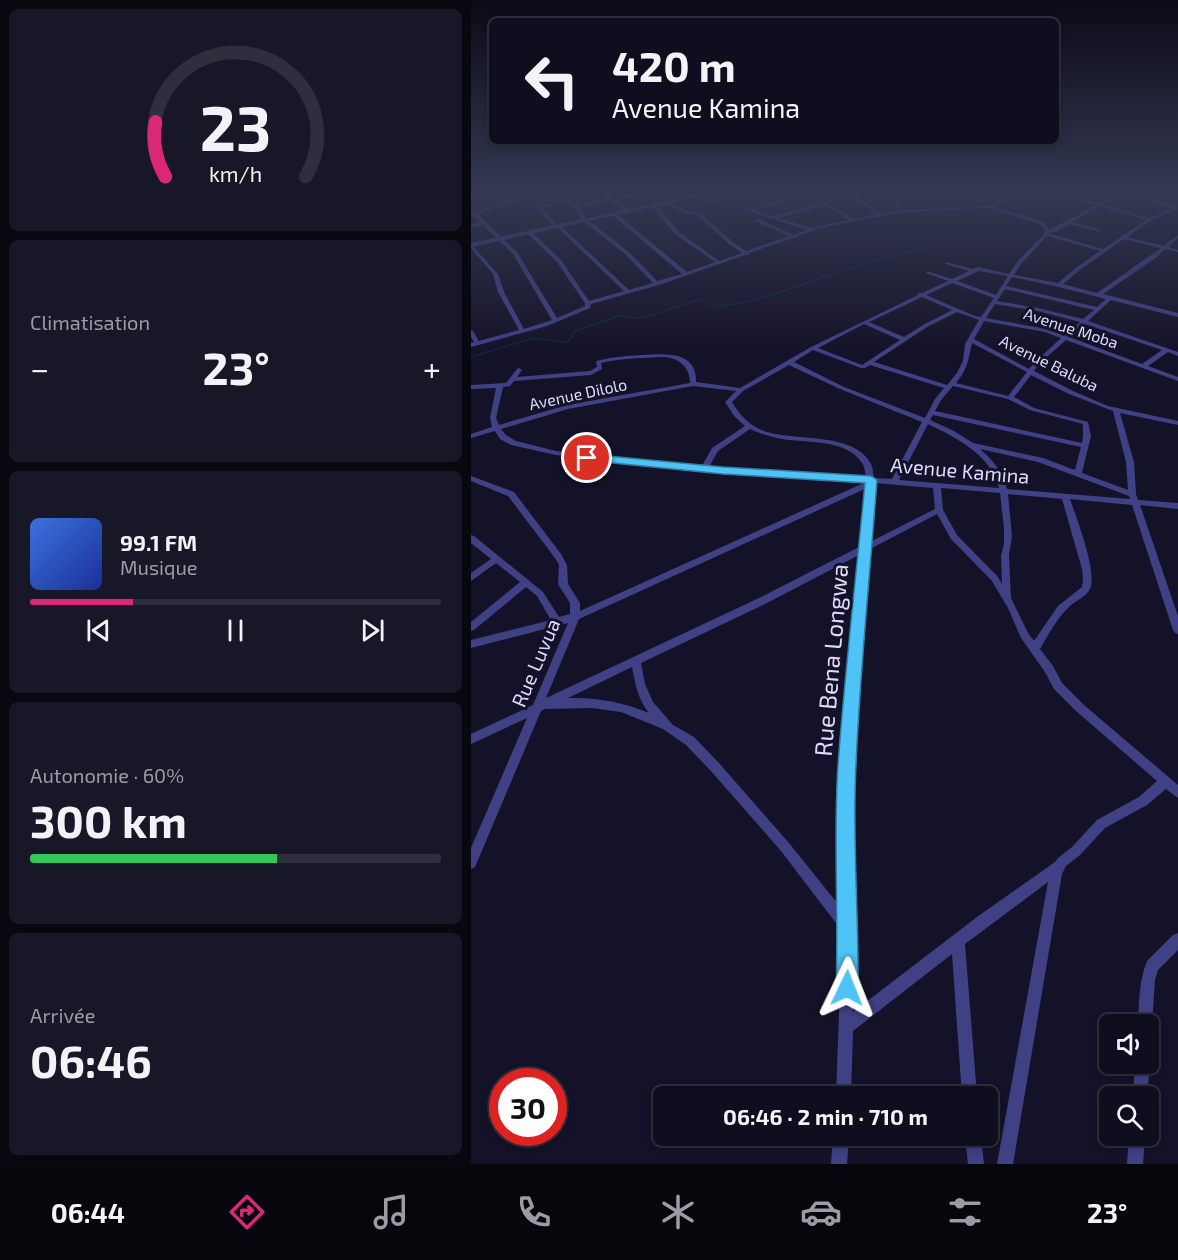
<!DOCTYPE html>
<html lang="fr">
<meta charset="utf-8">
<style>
:root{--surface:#0f0e1e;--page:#181727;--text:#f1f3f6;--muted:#9b9ca4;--line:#2f2e3c;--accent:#db2777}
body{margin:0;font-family:"Exo 2",sans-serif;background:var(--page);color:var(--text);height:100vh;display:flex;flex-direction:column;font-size:22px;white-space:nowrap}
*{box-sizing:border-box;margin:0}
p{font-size:20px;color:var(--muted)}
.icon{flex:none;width:33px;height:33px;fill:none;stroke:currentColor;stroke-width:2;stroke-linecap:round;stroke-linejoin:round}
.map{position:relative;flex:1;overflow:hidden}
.sheet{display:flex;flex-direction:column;gap:9px;padding:9px;background:#080810;width:471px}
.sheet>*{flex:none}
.top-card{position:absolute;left:18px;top:18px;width:570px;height:126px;border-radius:9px;box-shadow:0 3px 9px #0003,0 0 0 2px var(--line);background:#0f0e1e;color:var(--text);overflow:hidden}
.fabs{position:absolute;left:628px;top:1014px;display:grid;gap:12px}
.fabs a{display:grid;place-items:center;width:60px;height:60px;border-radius:9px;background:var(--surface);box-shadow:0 3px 9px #0003,0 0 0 2px var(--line);font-size:30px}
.speed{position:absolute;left:18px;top:1068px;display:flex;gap:12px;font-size:30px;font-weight:700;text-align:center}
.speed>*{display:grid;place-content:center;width:78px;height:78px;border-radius:50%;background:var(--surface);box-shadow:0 3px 9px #0003,0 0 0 2px var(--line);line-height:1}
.speed .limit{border:9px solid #d22;background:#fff;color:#111}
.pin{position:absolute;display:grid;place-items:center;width:51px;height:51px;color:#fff;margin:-26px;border:3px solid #fff;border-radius:50%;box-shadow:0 2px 6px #0007}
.me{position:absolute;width:66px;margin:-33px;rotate:2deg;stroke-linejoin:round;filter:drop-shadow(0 0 4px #0008)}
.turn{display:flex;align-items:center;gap:21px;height:126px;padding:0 24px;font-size:27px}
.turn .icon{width:78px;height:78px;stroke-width:2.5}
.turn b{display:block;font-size:42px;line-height:51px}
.big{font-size:45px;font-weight:700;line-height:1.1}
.sheet .card{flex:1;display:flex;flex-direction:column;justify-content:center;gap:9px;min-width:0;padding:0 21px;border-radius:9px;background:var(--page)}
.sheet .dial{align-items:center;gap:0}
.dial svg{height:156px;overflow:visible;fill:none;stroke:var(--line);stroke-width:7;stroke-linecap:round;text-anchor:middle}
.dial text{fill:var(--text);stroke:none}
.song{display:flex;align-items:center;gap:18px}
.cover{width:72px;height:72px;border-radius:9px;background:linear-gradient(135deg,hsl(220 70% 55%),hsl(230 70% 35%))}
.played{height:6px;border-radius:3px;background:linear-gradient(90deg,var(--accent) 25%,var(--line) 25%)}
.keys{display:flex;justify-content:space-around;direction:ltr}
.heat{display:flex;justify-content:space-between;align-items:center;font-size:33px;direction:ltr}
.charge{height:9px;border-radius:4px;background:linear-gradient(90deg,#34c759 60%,var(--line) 0)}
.trip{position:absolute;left:182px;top:1086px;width:345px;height:60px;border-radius:9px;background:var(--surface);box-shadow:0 3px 9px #0003,0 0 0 2px var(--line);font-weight:700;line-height:60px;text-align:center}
.tabs{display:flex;height:96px;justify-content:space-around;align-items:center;background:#06060c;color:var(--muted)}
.tabs .icon{width:42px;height:42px}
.tabs .on{color:var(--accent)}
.tabs b{font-size:27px;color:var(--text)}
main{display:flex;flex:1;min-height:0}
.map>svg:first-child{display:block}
.green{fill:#15322f}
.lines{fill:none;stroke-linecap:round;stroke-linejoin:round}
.stream{stroke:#0e2545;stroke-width:1.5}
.minor{fill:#404185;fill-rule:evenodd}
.tertiary{fill:#404185;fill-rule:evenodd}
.route{fill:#4fc3f7;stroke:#337fa1;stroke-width:1.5}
.labels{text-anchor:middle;stroke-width:6;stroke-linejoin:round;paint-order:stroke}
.far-street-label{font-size:16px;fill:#dddbfd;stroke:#141228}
.street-label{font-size:20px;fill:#dddbfd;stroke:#141228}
.near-street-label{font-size:24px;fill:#dddbfd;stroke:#141228}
</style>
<main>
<section class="sheet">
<div class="card dial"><svg viewBox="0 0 100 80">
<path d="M14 69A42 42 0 1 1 86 69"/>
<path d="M14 69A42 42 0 0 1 9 41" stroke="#db2777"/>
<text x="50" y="56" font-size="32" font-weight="700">23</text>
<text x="50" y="72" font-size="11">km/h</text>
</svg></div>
<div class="card"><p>Climatisation</p>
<div class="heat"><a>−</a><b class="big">23°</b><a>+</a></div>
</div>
<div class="card">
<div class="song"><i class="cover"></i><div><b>99.1 FM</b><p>Musique</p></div></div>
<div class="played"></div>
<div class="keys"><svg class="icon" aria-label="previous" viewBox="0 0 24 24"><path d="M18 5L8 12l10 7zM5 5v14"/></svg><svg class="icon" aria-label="pause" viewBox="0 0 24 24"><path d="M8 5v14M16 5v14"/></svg><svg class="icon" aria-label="next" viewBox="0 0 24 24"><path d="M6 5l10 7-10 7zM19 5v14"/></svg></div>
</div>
<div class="card"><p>Autonomie · 60%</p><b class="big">300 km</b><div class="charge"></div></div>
<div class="card"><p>Arrivée</p><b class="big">06:46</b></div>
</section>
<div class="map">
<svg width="707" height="1164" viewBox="0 0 707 1164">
<rect width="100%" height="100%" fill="#141228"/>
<path class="green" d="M469,191l58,2 1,2 -5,1 4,4 -20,-5 9,5 -3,4 -6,-3h-20l-1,-3 -17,-3z"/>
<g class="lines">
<path class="stream" d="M0,357l62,-19 35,4 7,-11 43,-15 20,2 11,-2 52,-17 8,7c13,-1 28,-1 41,-5 60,-16 116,-44 178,-52"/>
<path class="minor" d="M20,191h7l-27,7v-2z
M69,191h6l-69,23 40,38 40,66 28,-12v-3l-28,-41 -30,-29v-2h4l30,29 28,41 35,-10 -67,-64h-3l-17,-20 28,-8 -9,-8h4l16,13 32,-5 -10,-8c7,0 11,6 18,8l30,-8h7l-36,10 13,9 -2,2 -17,-11 -33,5 9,13 42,33 28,29 25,-7 -70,-59v-2h4l71,59 28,-10 -40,-28 -23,-27v-2h4l23,27 40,29 23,-8 -13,-9 -32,-29 -13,-2 -18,-9v-2h4l17,9 13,2 33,29 13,9 43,-15 -34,-15v-2h4l34,16 14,-5 -68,-22 -77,-17h7l81,18 30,-8 -11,-10h4l11,8 21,-6 -3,-2h5l47,28 23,-5 -35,-23h5l35,23 17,-4 -8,-13 -7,-6c11,0 14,11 19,19l86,-4 30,-15h5l-30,16 50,15 5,8 47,-25 -45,-14h6l42,12 7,-4 -17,-8h5l16,6 10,-6h5l53,16v2l-25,10 -26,18 37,9 14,-11v3l-10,9 10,3v2l-13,-3 -8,8 -54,37 75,19v4l-67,-17 -23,21 90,31v4l-10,-4 -20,14 30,11v4l-112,-41 -27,24 -5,7 39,20 35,15 70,15v4l-58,-12 14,49 2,32 2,6 40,3v6l-38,-4 38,111v18l-3,-1 -2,-3 -41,-125 -62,-6c6,18 28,74 20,90 -5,9 -14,11 -21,18 -12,11 -21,28 -29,42l13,17 9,17 22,22 94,80v13l-12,-9 -19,16 -42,23 -25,27 -14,11 -4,8 -49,290h-16l51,-282 -83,62 12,152h-15l-10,-142 -99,77 -2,65h-15l6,-165 -61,-80 -71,-81 -24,-25 -23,-16 -42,-17 -29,-4 -47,1 -4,2 -66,156 -4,2v-21l56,-130 -56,26v-10l62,-29 35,-82 -97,25v-8l80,-20 -14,-24 -11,-9 -52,43 -3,1v-9l49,-40 -24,-19 -25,18v-8l20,-14 -20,-16v-8l3,1 69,56 16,25 11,-3v-11l-12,-19 1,-19 -4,-7 -47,-62 -37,-15v-5l43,16 47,62 6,11 1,19 12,19v8l286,-129 -162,-11 -148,-16 -45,-10 -11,-6 -5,-8 -24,7v-4l21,-7 -2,-9 6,-30 -25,1v-4l35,-2 11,-14 2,-1 3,2 -5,7 73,-6 7,-4 -1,-6c16,-4 30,-5 46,-6 22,-1 55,-5 54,27l44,6 71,-41 107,-52v-2h4l26,-12 -22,-8v-2l26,8 17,-8 -23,-7v-2l27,7 5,-2 31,7 8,-12 27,-28 1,-5 -5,-5 -50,-16 -88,4 -82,16 -23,8v2h-4l-44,15v2h-4l-86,30 -68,19 -1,4 -43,18 -76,21v-4l3,-1 -3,-5v-7l2,1 6,10 40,-11 -21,-38 -5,-18 -22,-26v-4l27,30 6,18 20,37 28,-9 -39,-66 -30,-29 -12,2v-2l9,-3 -7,-6h-2v-6l4,2zM651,193l51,15 -24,10 -46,-14zM337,195l13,8 -48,13 -18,-6zM96,201l6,5 10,15 42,33 28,29 -24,7 -69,-65h-3l-15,-17zM353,205l25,15 -37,8 -34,-10zM629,206l46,14 -43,29 -55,-16 7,-1 14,-8 32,8v-2l-29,-8zM576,236l53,15 -23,16 -19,16 -44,-8 7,-11zM653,239l37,9 -64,45 -34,-9 18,-15zM508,271l29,5 -12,19 -39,-14zM541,277l47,10 47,12 -9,8 -91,-21zM481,283l42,15 -13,19 -6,-1 -49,-21zM534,289l89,21 -11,9 -45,-11 -41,-7zM451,297l30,13 -29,15 -19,12 -35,-15zM524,304l43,7 42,11 -16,14 -18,-7 -60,-11zM486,312l22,8 -14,24 -2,17 -6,12 -10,12 -73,-23 53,-35zM513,321l61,11 16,6 -26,24 -6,7 -55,-30zM393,324l36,16 -38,25 -44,-17zM614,324l77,26 -20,14 -73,-27zM501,343l55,29 -19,24 -52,-13c12,-14 12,-23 16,-40zM342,350l48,18h4l5,-3 74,23 -9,11 -10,19 -81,-31 -50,-25zM193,357c15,1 26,10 26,26l-123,22 -68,20 -3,-7 7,-31 7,-1 4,-5 77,-6 11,-6 -1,-6c21,-5 42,-5 63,-6zM318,365l51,24 82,33 -30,57 -18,-1c-1,-5 -1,-10 -3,-14 -16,-32 -75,-23 -104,-32 -16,-5 -27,-16 -35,-30l11,-11zM560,375l38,19 44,17 13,51 2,28 -46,-17 9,-37 -3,-14 -54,-14 -20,-11zM222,386l43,5 -11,11 10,15 10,9 -33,22 -10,18 -146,-15 -40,-10 -10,-6 -5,-6 67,-20zM482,386l55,13 22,11 53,14v12l-1,7 -147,-32 6,-11zM462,415l148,32 -6,23 -32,-12 -70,-15 -19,-12 -24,-11zM457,424c29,14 63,31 71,64l-100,-8zM279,429c11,5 21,8 32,10 25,4 65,0 80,24 3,4 3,10 4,14l-157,-10 9,-16zM509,449l58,13 91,34 1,3 -123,-10c-4,-17 -14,-29 -27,-40zM404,483l58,5 2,21 -65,33zM396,488l-6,58 -102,52 -213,100 33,-79zM470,488l59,5 4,35v15l-3,13 1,28 -4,-7 -41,-42 -14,-25zM537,494l54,5 20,70 1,10 -1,8 -24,19 -24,35 -6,-8 -17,-35 -2,-42 3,-20zM466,514l14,25 41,42 16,27 13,30 24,34 9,17 22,22 81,70 -18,16 -42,23 -25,27 -14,11 -3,4 -78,55 -124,95 3,-83 -5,-96 2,-67 17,-217zM390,554l-20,212 -2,67 3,76 -53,-66 -71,-81 -24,-25 -21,-12 -20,-23 -8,-18 -4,-21 124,-59zM161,667c3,16 6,33 17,46 -26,-11 -53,-16 -81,-15z
M707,933v17l-20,20 -3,10 -3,44 -3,6v-6h-11c1,-21 1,-43 9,-63l26,-26z
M678,1063l1,1 -3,32h-14l2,-32z
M362,1136h16l-2,28h-16z
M494,1136h16l3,28h-16z
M658,1136h16l-2,28h-16z"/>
<path class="tertiary" d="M244,191h10l-254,56v-4z"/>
</g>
<linearGradient id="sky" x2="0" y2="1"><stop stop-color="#0b0a16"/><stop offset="0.54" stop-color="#343953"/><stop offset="1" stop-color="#343953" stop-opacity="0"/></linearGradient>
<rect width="707" height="354" fill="url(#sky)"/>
<path class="route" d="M116,454l136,13 148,9 6,4c-7,95 -17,190 -21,285 -4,74 3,149 2,223l-4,7 -7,4 -8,-4 -3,-7c3,-74 -3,-149 2,-223 7,-94 18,-188 27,-282l-142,-9 -140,-14v-5z"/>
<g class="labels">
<g class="far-street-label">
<text transform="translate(600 328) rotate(18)" y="6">Avenue Moba</text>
<text transform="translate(578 363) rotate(26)" y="6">Avenue Baluba</text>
<text transform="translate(107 394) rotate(-12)" y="6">Avenue Dilolo</text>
</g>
<g class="street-label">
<text transform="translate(489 471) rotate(5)" y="7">Avenue Kamina</text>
<text transform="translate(65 663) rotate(-67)" y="7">Rue Luvua</text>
</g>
<g class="near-street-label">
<text transform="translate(361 660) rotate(-85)" y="8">Rue Bena Longwa</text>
</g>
</g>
</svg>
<div class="fabs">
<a><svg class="icon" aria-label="sound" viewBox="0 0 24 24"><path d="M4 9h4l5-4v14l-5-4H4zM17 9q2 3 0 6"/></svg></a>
<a><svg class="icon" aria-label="search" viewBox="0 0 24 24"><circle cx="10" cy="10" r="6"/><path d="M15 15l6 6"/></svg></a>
</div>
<div class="speed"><div class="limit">30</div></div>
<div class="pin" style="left:116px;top:458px;background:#d93025"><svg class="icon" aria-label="arrive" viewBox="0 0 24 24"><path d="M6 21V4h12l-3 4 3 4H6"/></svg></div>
<svg class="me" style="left:376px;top:988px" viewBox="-20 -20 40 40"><path d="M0-17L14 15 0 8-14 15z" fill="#4fc3f7" stroke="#fff" stroke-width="4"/></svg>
<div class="trip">06:46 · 2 min · 710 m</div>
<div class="top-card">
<div class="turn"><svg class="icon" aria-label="left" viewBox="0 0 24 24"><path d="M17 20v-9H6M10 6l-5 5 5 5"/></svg><div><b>420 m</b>Avenue Kamina</div></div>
</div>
</div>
</main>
<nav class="tabs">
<b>06:44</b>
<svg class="icon on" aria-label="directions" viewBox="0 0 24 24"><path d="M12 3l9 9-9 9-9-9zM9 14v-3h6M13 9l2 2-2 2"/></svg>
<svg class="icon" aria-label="music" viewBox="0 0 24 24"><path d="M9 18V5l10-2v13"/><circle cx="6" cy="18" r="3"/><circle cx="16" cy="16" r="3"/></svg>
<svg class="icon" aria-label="phone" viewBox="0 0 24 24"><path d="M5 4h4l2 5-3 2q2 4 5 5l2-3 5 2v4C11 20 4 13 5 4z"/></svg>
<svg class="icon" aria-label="climate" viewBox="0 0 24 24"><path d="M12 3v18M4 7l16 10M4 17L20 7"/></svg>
<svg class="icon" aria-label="car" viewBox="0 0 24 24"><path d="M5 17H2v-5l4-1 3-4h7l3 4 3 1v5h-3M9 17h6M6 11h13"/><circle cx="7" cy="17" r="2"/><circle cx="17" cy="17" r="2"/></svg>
<svg class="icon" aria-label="filters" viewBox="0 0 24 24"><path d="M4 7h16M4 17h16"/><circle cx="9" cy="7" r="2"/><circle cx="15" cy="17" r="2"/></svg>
<b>23°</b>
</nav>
